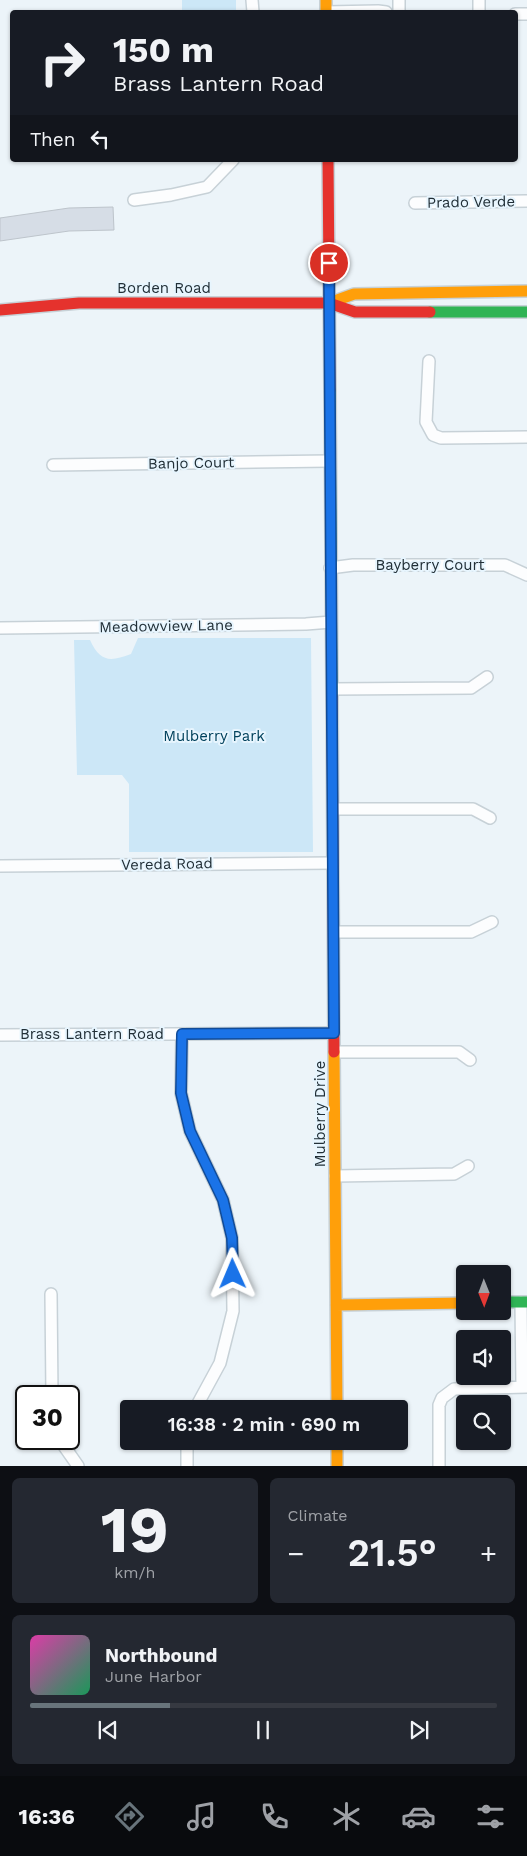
<!DOCTYPE html>
<meta charset="utf-8">
<style>
:root{--surface:#171b24;--page:#242831;--text:#f1f3f6;--muted:#9ea1a6;--line:#363941;--accent:#68747b}
body{margin:0;font-family:"Work Sans",sans-serif;background:var(--page);color:var(--text);height:100vh;display:flex;flex-direction:column;font-size:19px;white-space:nowrap}
*{box-sizing:border-box;margin:0}
p{font-size:16px;color:var(--muted)}
.icon{flex:none;width:28px;height:28px;fill:none;stroke:currentColor;stroke-width:2;stroke-linecap:round;stroke-linejoin:round}
.map{position:relative;height:1466px;overflow:hidden}
.details{display:flex;flex-direction:column;gap:12px;padding:12px;background:#0d0f14;flex:1}
.details>*{flex:none}
.banner{position:absolute;left:10px;top:10px;width:508px;height:152px;border-radius:5px;box-shadow:0 1px 4px #0004;background:#171b24;color:var(--text);overflow:hidden}
.needle{width:32px;rotate:179deg}
.tools{position:absolute;left:456px;top:1265px;display:grid;gap:10px}
.tools a{display:grid;place-items:center;width:55px;height:55px;border-radius:5px;background:var(--surface);box-shadow:0 1px 4px #0004;font-size:25px}
.speed{position:absolute;left:15px;top:1385px;display:flex;gap:10px;font-size:25px;font-weight:700;text-align:center}
.speed>*{display:grid;place-content:center;width:65px;height:65px;border-radius:50%;background:var(--surface);box-shadow:0 1px 4px #0004;line-height:1}
.speed .limit{border:2px solid #111;border-radius:8px;background:#fff;color:#111}
.pin{position:absolute;display:grid;place-items:center;width:42px;height:42px;color:#fff;margin:-21px;border:2px solid #fff;border-radius:50%;box-shadow:0 1px 5px #0007}
.me{position:absolute;width:55px;margin:-28px;rotate:359deg;stroke-linejoin:round;filter:drop-shadow(0 0 4px #0008)}
.turn{display:flex;align-items:center;gap:18px;height:105px;padding:0 20px;font-size:22px}
.turn .icon{width:65px;height:65px;stroke-width:2.5}
.turn b{display:block;font-size:35px;line-height:42px}
.then{display:flex;align-items:center;height:48px;padding:0 20px;background:#0003;gap:10px;font-size:19px}
.big{font-size:38px;font-weight:600;line-height:1.1}
.details .tile{flex:1;display:flex;flex-direction:column;justify-content:center;gap:8px;min-width:0;padding:0 18px;border-radius:8px;background:var(--page)}
.details .dial{align-items:center;gap:0}
.dial b{font-size:65px;line-height:1}
.song{display:flex;align-items:center;gap:15px}
.cover{width:60px;height:60px;border-radius:8px;background:linear-gradient(135deg,hsl(320 70% 55%),hsl(150 70% 35%))}
.played{height:5px;border-radius:2px;background:linear-gradient(90deg,var(--accent) 30%,var(--line) 30%)}
.keys{display:flex;justify-content:space-around;direction:ltr}
.heat{display:flex;justify-content:space-between;align-items:center;font-size:28px;direction:ltr}
.details .tiles{flex:1;display:grid;gap:12px;grid-template-columns:1fr 1fr}
.tile:last-child{grid-column:span 2}
.trip{position:absolute;left:120px;top:1400px;width:288px;height:50px;border-radius:5px;background:var(--surface);box-shadow:0 1px 4px #0004;font-weight:600;line-height:50px;text-align:center}
.tab-bar{display:flex;height:80px;justify-content:space-around;align-items:center;background:#090b0e;color:var(--muted)}
.tab-bar .icon{width:35px;height:35px}
.tab-bar .current{color:var(--accent)}
.tab-bar b{font-size:22px;color:var(--text)}
.map>svg:first-child{display:block}
.green{fill:#cce7f7}
.building{fill:#d6dde6;stroke:#bdc4cb}
.lines{fill:none;stroke-linecap:round;stroke-linejoin:round}
.street-casing{stroke:#c7d1d7;stroke-width:14}
.fast-casing{stroke:#c7d1d7;stroke-width:14}
.slow-casing{stroke:#c7d1d7;stroke-width:14}
.jam-casing{stroke:#c7d1d7;stroke-width:14}
.street{stroke:#fcfdfe;stroke-width:11}
.fast{stroke:#30b455;stroke-width:11}
.slow{stroke:#ff9f0a;stroke-width:11}
.jam{stroke:#e5322d;stroke-width:11}
.route-casing{stroke:#114b97;stroke-width:12}
.route{stroke:#1a73e8;stroke-width:9}
.labels{text-anchor:middle;stroke-width:4;stroke-linejoin:round;paint-order:stroke}
.street-label{font-size:15px;fill:#212f37;stroke:#e7f5fe}
.park-label{font-size:15px;fill:#00415c;stroke:#e7f5fe}
</style>
<div class="map">
<svg width="527" height="1466" viewBox="0 0 527 1466">
<rect width="100%" height="100%" fill="#ecf4f9"/>
<path class="green" d="M182,0h54v12h-54z
M138,638h173l2,214h-184v-68l-7,-9h-45l-3,-135h16c10,22 20,22 41,14z"/>
<path class="building" d="M113,207l1,23 -45,1 -69,10v-23l69,-10z"/>
<g class="lines">
<g class="street-casing">
<path id="street" d="M252,0l1,12
M399,0v12
M479,0v12
M326,12l52,-1 8,1
M515,14h12
M134,200l37,-5 36,-8 26,-27
M415,203l112,-2
M429,361l-3,61 7,13 8,3 86,-1
M53,465l277,-4
M330,568l23,-3h152l22,10
M0,628l306,-4 25,-2
M332,689l139,-1 16,-11
M333,809h140l17,9
M0,866l333,-3
M334,932h137l21,-10
M182,1034l-1,59 9,38 33,69 9,38 1,73 -13,52 -25,46
M0,1035l334,-2
M335,1052h124l11,8
M335,1176l119,-2 14,-8
M51,1294l1,102
M521,1302l1,85
M61,1439l3,7 14,20
M187,1466v-25
M439,1466v-61l3,-7 12,-9 73,-2"/>
</g>
<g class="fast-casing">
<path id="fast" d="M430,312h97
M330,390l2,306
M502,1302h25"/>
</g>
<g class="slow-casing">
<path id="slow" d="M326,0v12
M329,303l25,-9 173,-3
M334,1052l3,357
M336,1305l129,-2
M337,1441v25"/>
</g>
<g class="jam-casing">
<path id="jam" d="M328,160l2,230
M0,310l79,-7h250l26,9h75
M332,696l2,356"/>
</g>
<use href="#street" class="street"/>
<use href="#fast" class="fast"/>
<use href="#slow" class="slow"/>
<use href="#jam" class="jam"/>
</g>
<g class="lines">
<g class="route-casing">
<path id="route" d="M233,1274l-1,-36 -9,-38 -33,-69 -9,-38 1,-59 152,-1 -5,-770"/>
</g>
<use href="#route" class="route"/>
</g>
<g class="labels">
<g class="street-label">
<text transform="translate(471 202) rotate(-1)" y="5">Prado Verde</text>
<text x="164" y="293">Borden Road</text>
<text transform="translate(191 463) rotate(-1)" y="5">Banjo Court</text>
<text x="430" y="570">Bayberry Court</text>
<text transform="translate(166 626) rotate(-1)" y="5">Meadowview Lane</text>
<text transform="translate(167 864) rotate(-1)" y="5">Vereda Road</text>
<text x="92" y="1039">Brass Lantern Road</text>
<text transform="translate(320 1114) rotate(-90)" y="5">Mulberry Drive</text>
</g>
<g class="park-label">
<text x="214" y="741">Mulberry Park</text>
</g>
</g>
</svg>
<div class="tools">
<a><svg class="needle" viewBox="-14 -14 28 28"><path d="M0-13l5 13h-10z" fill="#e53935"/><path d="M0 13l5-13h-10z" fill="#9ea1a6"/></svg></a>
<a><svg class="icon" aria-label="sound" viewBox="0 0 24 24"><path d="M4 9h4l5-4v14l-5-4H4zM17 9q2 3 0 6"/></svg></a>
<a><svg class="icon" aria-label="search" viewBox="0 0 24 24"><circle cx="10" cy="10" r="6"/><path d="M15 15l6 6"/></svg></a>
</div>
<div class="speed"><div class="limit">30</div></div>
<div class="pin" style="left:329px;top:263px;background:#d93025"><svg class="icon" aria-label="arrive" viewBox="0 0 24 24"><path d="M6 21V4h12l-3 4 3 4H6"/></svg></div>
<svg class="me" style="left:233px;top:1274px" viewBox="-20 -20 40 40"><path d="M0-17L14 15 0 8-14 15z" fill="#1a73e8" stroke="#fff" stroke-width="4"/></svg>
<div class="trip">16:38 · 2 min · 690 m</div>
<div class="banner">
<div class="turn"><svg class="icon" aria-label="right" viewBox="0 0 24 24"><path d="M7 20v-9h11M14 6l5 5-5 5"/></svg><div><b>150 m</b>Brass Lantern Road</div></div>
<div class="then">Then<svg class="icon" aria-label="left" viewBox="0 0 24 24"><path d="M17 20v-9H6M10 6l-5 5 5 5"/></svg></div>
</div>
</div>
<section class="details">
<div class="tiles">
<div class="tile dial"><b>19</b><p>km/h</p></div>
<div class="tile"><p>Climate</p>
<div class="heat"><a>−</a><b class="big">21.5°</b><a>+</a></div>
</div>
<div class="tile">
<div class="song"><i class="cover"></i><div><b>Northbound</b><p>June Harbor</p></div></div>
<div class="played"></div>
<div class="keys"><svg class="icon" aria-label="previous" viewBox="0 0 24 24"><path d="M18 5L8 12l10 7zM5 5v14"/></svg><svg class="icon" aria-label="pause" viewBox="0 0 24 24"><path d="M8 5v14M16 5v14"/></svg><svg class="icon" aria-label="next" viewBox="0 0 24 24"><path d="M6 5l10 7-10 7zM19 5v14"/></svg></div>
</div>
</div>
</section>
<nav class="tab-bar">
<b>16:36</b>
<svg class="icon current" aria-label="directions" viewBox="0 0 24 24"><path d="M12 3l9 9-9 9-9-9zM9 14v-3h6M13 9l2 2-2 2"/></svg>
<svg class="icon" aria-label="music" viewBox="0 0 24 24"><path d="M9 18V5l10-2v13"/><circle cx="6" cy="18" r="3"/><circle cx="16" cy="16" r="3"/></svg>
<svg class="icon" aria-label="phone" viewBox="0 0 24 24"><path d="M5 4h4l2 5-3 2q2 4 5 5l2-3 5 2v4C11 20 4 13 5 4z"/></svg>
<svg class="icon" aria-label="climate" viewBox="0 0 24 24"><path d="M12 3v18M4 7l16 10M4 17L20 7"/></svg>
<svg class="icon" aria-label="car" viewBox="0 0 24 24"><path d="M5 17H2v-5l4-1 3-4h7l3 4 3 1v5h-3M9 17h6M6 11h13"/><circle cx="7" cy="17" r="2"/><circle cx="17" cy="17" r="2"/></svg>
<svg class="icon" aria-label="filters" viewBox="0 0 24 24"><path d="M4 7h16M4 17h16"/><circle cx="9" cy="7" r="2"/><circle cx="15" cy="17" r="2"/></svg>
</nav>
